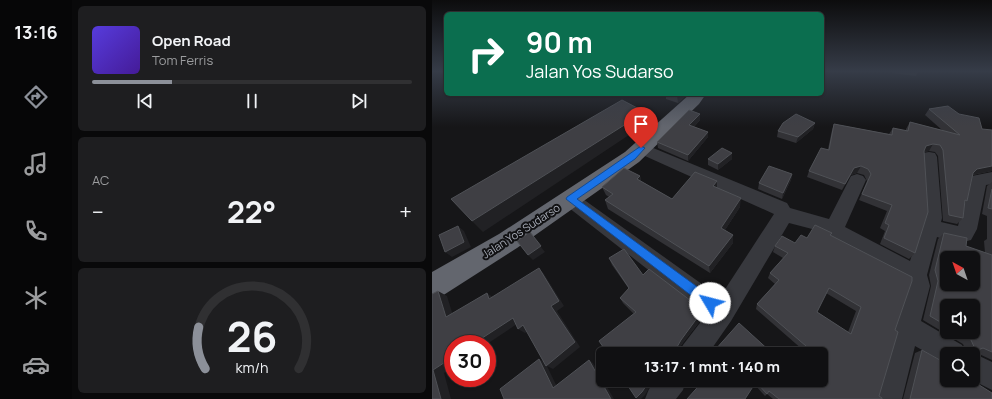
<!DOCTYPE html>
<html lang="id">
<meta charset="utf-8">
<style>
:root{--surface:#101012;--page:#1e1e20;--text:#f1f3f6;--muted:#9c9d9f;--line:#303032;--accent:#8c9099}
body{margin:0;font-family:Manrope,sans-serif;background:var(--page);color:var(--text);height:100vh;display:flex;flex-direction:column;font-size:15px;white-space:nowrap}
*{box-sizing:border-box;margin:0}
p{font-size:13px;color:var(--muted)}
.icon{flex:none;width:22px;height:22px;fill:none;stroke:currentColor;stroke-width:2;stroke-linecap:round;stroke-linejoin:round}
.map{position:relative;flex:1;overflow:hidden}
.panel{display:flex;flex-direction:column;gap:6px;padding:6px;background:#09090a;width:360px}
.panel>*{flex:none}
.top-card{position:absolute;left:12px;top:12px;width:380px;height:84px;border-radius:6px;box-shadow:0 1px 3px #0004,0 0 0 1px var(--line);background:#0b6e4f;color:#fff;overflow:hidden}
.needle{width:26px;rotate:320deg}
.fabs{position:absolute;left:508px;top:251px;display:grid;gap:8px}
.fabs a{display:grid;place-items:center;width:40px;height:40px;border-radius:6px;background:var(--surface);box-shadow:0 1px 3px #0004,0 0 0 1px var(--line);font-size:20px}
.speed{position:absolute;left:12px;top:335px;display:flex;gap:8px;font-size:20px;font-weight:700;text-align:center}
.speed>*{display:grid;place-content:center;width:52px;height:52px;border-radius:50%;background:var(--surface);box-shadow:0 1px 3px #0004,0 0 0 1px var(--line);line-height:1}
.speed .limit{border:6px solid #d22;background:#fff;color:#111}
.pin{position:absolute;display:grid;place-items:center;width:34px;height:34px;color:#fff;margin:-41px -17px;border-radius:50% 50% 50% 0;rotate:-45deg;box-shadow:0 0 4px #0007}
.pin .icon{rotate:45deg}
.me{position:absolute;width:44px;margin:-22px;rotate:307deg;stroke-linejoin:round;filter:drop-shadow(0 0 3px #0008)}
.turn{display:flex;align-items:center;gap:14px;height:84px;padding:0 16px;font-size:18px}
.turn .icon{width:52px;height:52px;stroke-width:2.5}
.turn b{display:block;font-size:28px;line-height:34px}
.big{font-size:30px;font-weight:700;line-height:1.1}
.panel .card{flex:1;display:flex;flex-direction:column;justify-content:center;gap:6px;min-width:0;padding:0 14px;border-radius:6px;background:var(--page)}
.panel .dial{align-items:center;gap:0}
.dial svg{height:104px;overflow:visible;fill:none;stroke:var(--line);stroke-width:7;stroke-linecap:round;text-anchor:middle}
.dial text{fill:var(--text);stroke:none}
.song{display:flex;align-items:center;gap:12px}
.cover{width:48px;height:48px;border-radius:6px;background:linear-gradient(135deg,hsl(250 70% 55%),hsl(260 70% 35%))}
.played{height:4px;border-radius:2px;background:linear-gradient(90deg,var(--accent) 25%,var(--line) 25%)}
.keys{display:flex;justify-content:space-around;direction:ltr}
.heat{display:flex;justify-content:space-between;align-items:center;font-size:22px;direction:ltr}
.trip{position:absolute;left:164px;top:347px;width:232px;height:40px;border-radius:6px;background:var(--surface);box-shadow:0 1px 3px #0004,0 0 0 1px var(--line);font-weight:700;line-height:40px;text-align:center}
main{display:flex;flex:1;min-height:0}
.tabs{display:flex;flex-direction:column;width:72px;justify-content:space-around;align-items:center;background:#060607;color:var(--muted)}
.tabs .icon{width:28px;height:28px}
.tabs .active{color:var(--accent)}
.tabs b{font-size:18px;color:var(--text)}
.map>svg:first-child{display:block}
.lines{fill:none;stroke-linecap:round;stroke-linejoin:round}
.minor{fill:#37383d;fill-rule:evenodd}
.highway{fill:#63666e;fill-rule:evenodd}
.wall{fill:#323236;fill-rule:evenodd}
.shaded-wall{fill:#212124}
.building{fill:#3f3f44;stroke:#4f5156;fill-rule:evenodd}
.route{fill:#1a73e8;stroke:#114b97}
.labels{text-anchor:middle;stroke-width:4;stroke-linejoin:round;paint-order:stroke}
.street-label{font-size:11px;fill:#a8adb8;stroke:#111113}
</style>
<main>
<nav class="tabs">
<b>13:16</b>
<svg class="icon active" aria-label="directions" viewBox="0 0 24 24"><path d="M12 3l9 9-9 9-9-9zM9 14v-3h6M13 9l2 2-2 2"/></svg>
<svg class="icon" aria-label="music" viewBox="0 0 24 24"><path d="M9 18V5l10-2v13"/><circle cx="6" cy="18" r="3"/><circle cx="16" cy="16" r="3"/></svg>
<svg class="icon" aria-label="phone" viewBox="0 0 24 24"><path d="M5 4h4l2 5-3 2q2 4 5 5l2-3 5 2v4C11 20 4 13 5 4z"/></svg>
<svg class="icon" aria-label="climate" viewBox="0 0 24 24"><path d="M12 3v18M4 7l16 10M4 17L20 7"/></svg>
<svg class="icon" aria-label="car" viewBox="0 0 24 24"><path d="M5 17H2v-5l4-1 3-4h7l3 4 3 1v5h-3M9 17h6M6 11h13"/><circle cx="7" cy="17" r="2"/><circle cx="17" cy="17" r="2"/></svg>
</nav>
<section class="panel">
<div class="card">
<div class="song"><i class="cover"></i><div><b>Open Road</b><p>Tom Ferris</p></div></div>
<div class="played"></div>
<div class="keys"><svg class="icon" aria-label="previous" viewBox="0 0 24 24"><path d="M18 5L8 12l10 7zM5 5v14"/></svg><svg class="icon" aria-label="pause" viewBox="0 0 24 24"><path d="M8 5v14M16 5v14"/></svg><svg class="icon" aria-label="next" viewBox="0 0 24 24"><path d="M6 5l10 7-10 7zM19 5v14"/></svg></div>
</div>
<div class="card"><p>AC</p>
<div class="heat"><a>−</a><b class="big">22°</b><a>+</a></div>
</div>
<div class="card dial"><svg viewBox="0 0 100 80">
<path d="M14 69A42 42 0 1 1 86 69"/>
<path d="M14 69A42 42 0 0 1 9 37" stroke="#8c9099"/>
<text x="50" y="56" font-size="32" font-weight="700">26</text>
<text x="50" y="72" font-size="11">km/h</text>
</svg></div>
</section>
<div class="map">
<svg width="560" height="399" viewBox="0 0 560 399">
<rect width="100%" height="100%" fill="#161618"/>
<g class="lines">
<path class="minor" d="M209,143l146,60 3,5 39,11 22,-43 6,-2 6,2 3,4 -21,47 65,34 14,-43 -3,-61 2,-4 6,-1 6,1 2,4 5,61 -1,4 17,4 11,-46 3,-4 20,-4v12l-6,1 -9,44 -6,11c-12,4 -22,1 -34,-3l-10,38 3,11 -9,35 41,24 4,9h-19v10l-32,-18 -13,53h-28l34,-113 -1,-5 -91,-51 -27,-7 -58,98 -23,33h-29l4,-9 23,-30 -142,-111 -3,-5 3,-5 6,-2 6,2 144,103 54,-83 -138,-62 -3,-4 3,-4z
M541,353l19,9v28l-20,-10h1v-26h-3z
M224,380h30l-3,10 -7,9h-31l4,-10z"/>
<path class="highway" d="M258,94h16l-7,10 -60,58 -122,86 -75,48 -10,4v-28l67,-38 126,-82z"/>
</g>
<path class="wall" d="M460,71h26l-2,5 -24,-3z
M234,94h21l-9,9 -12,-4z
M516,106l44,65 -19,4 -6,26 -3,3 -1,14 -6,6 -14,-3 -5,-65 -3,-4 -6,-1 -5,1 -9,101 -6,6 -29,-15 5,-13 -5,-3 7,-17 -28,-11 8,-19 -3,-6 -7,-2 -6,2 -9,15 -35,-13 2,-6 19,-22 4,-19 2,-6 55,10 4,-6 13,3v-2l4,-7 32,8 -17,-15 4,-6z
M268,114v6l-6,7 14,5v5l-20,24 -30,-13 -1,-6z
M383,123l-2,6 -17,14 -19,-6 1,-6z
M276,159h24l-14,11 -10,-5z
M360,174l-1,6 -9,19 -24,-10 1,-6z
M208,176l1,5 31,18 45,-11 23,19 -15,23 8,5v8l-23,30 -102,-64 -3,-9 4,-3 -3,-2 -4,-8z
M560,182v178l-13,-6 -6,2v-2h-6l-4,-10 -40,-24 8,-34 -2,-11 9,-36 6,-6 22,13 19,7 -1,-12 3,-2v-23l-5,-2 5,-28zM515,306l26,26h-26z
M398,235l65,95 -16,66 3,3h-109l-6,-5 -2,2 -10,-11 -53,-4 -1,-1h120v-26h-20l2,-4 -47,-41 1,-5 18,-20 -7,-6 2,-5 13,-15 -10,-6 2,-6 20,-3 12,-5zM394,293l30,18 -8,21 -31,-20z
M177,258l34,17 61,41 -22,28 -6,10h-68l26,-40 -11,-11 -3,-5 9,-9 -17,-24z
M490,350l54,33 16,16h-89l12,-46z"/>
<path class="shaded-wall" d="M247,94h8l-9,9 -1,-8z
M213,112l2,11 -164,109 -11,-11z
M268,114v6l-10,11 -1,-6z
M383,123l-2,6 -17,14 2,-6z
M276,132v5l-20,24v-6z
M501,144l-4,7 -7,1 4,-6z
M300,153v6l-14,11v-6z
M429,166l-4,7 -6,2 -9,15 12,-22z
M560,166v5l-21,4 6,-6z
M360,174l-1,6 -9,19 1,-6z
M208,176l2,9 -5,-6z
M285,181v9l-4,-4z
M309,198l-1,9 -19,29v-8z
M26,226l6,5 7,16 -19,10 -7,-5z
M301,235v8l-23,30 -1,-7z
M102,238l11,14 -12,8 -5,-5z
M107,268l5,6 20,32 -7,5 23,36 -27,22 -6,-3 12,25 -6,-3 -14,-29 7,4 5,-57z
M6,291l9,5 8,26 -9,-5z
M55,293l7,5 -5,1z
M271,310l1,6 -22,28 -6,10h-3l8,-14z
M81,318l7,4 -33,22h-14z
M91,325l7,5 -5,3 -7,-4z
M21,357v10l-9,6 7,26h-10l-8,-29z
M157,360l4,3 21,36h-3z
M218,380h4l-9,15 -4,4h-4l-1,-1z"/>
<path class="building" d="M190,100l23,12 -173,109 -21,-22z
M516,106l11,8 20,4 3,11 10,1v36l-15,3 -4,4 -6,28 -2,-1 -2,18 -14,-3 -6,-65 -3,-5 -7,-1 -7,2 -2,5 4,61 -13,41 -31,-15 5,-13 -4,-2 7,-18 -30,-11 9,-20 -3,-5 -7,-3 -7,2 -9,16 -36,-13 12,-23 8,2 5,-26 58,11 1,-7 15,3 2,-9 50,13 -31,-26z
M257,110l11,4 -11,11 19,7 -20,23 -31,-13z
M364,114l19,9 -17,14 -20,-6 5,-8z
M290,148l10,5 -14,11 -10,-5z
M337,166l23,8 -9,19 -24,-10z
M192,168l16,8 -3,3 35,20 23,-27 22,9 -4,5 28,12 -20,30 12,7 -24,31 -104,-66 8,-6 -11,-7z
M560,189v20l-4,-1z
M383,225l17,8 -2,2 82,42v4l-17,49 3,2 -19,64 3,2v1h-103l-10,-8 -2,3 -11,-12 -11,17h-58l17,-19h117v-26h-18l3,-8 -49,-42 22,-24 -9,-7 18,-20 -13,-7 7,-10 13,7 6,-8 6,3zM397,288l32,19 -10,27 -34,-22z
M26,226l6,16 -19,10 -6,-17z
M98,232l11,14 -13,9 -11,-14z
M512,233l23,5 -1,8 26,9v97l-9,-4 -5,2 3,4 -5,-3 -5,-11 -13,-8h15v-26h-26v20l-17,-10 8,-35 -3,-11zM515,258h26v26h-26z
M192,249l19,26 6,-6 54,41 -22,30 -8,14h-65l-9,-13 37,-29 -16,-14 9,-10 -20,-30z
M107,268l20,33 -8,5 24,36 -29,24 -23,-41 -5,4 -5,-11 -40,26h-20v13l-20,13 8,29h-9v-105l6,-3 8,26 41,-24 2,6z
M307,323l34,31h-66l5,-7 3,3z
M490,350l25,14v16h26v-2l3,2v3l16,10v6h-82z
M107,359l14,29 36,-28 22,39h-107l-4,-10z
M192,380h26l-8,12 -6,6z"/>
<linearGradient id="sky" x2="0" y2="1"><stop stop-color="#0c0c0d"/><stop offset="0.56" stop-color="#363c48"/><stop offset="1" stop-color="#363c48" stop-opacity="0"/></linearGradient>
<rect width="560" height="127" fill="url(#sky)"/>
<path class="route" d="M209,146l4,2 -10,11 -58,40 137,100 2,4 -2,4 -4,2 -4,-2 -140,-108 1,-2z"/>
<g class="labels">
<g class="street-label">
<text transform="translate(89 231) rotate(-33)" y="4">Jalan Yos Sudarso</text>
</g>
</g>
</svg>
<div class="fabs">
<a><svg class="needle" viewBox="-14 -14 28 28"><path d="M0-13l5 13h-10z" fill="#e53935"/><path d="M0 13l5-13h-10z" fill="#9c9d9f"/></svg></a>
<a><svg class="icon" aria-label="sound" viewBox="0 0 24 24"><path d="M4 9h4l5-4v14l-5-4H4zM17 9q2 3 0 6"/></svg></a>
<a><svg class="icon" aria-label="search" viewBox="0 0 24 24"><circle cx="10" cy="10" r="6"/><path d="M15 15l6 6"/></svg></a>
</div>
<div class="speed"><div class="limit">30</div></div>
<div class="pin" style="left:209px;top:148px;background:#d93025"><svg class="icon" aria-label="arrive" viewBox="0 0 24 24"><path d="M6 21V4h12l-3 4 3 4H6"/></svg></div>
<svg class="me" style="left:278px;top:303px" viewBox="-20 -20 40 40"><circle r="19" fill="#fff"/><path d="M0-13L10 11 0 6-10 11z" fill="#1a73e8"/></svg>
<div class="trip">13:17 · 1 mnt · 140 m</div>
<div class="top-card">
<div class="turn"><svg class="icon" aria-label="right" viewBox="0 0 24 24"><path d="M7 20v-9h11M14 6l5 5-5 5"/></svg><div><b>90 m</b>Jalan Yos Sudarso</div></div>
</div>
</div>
</main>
